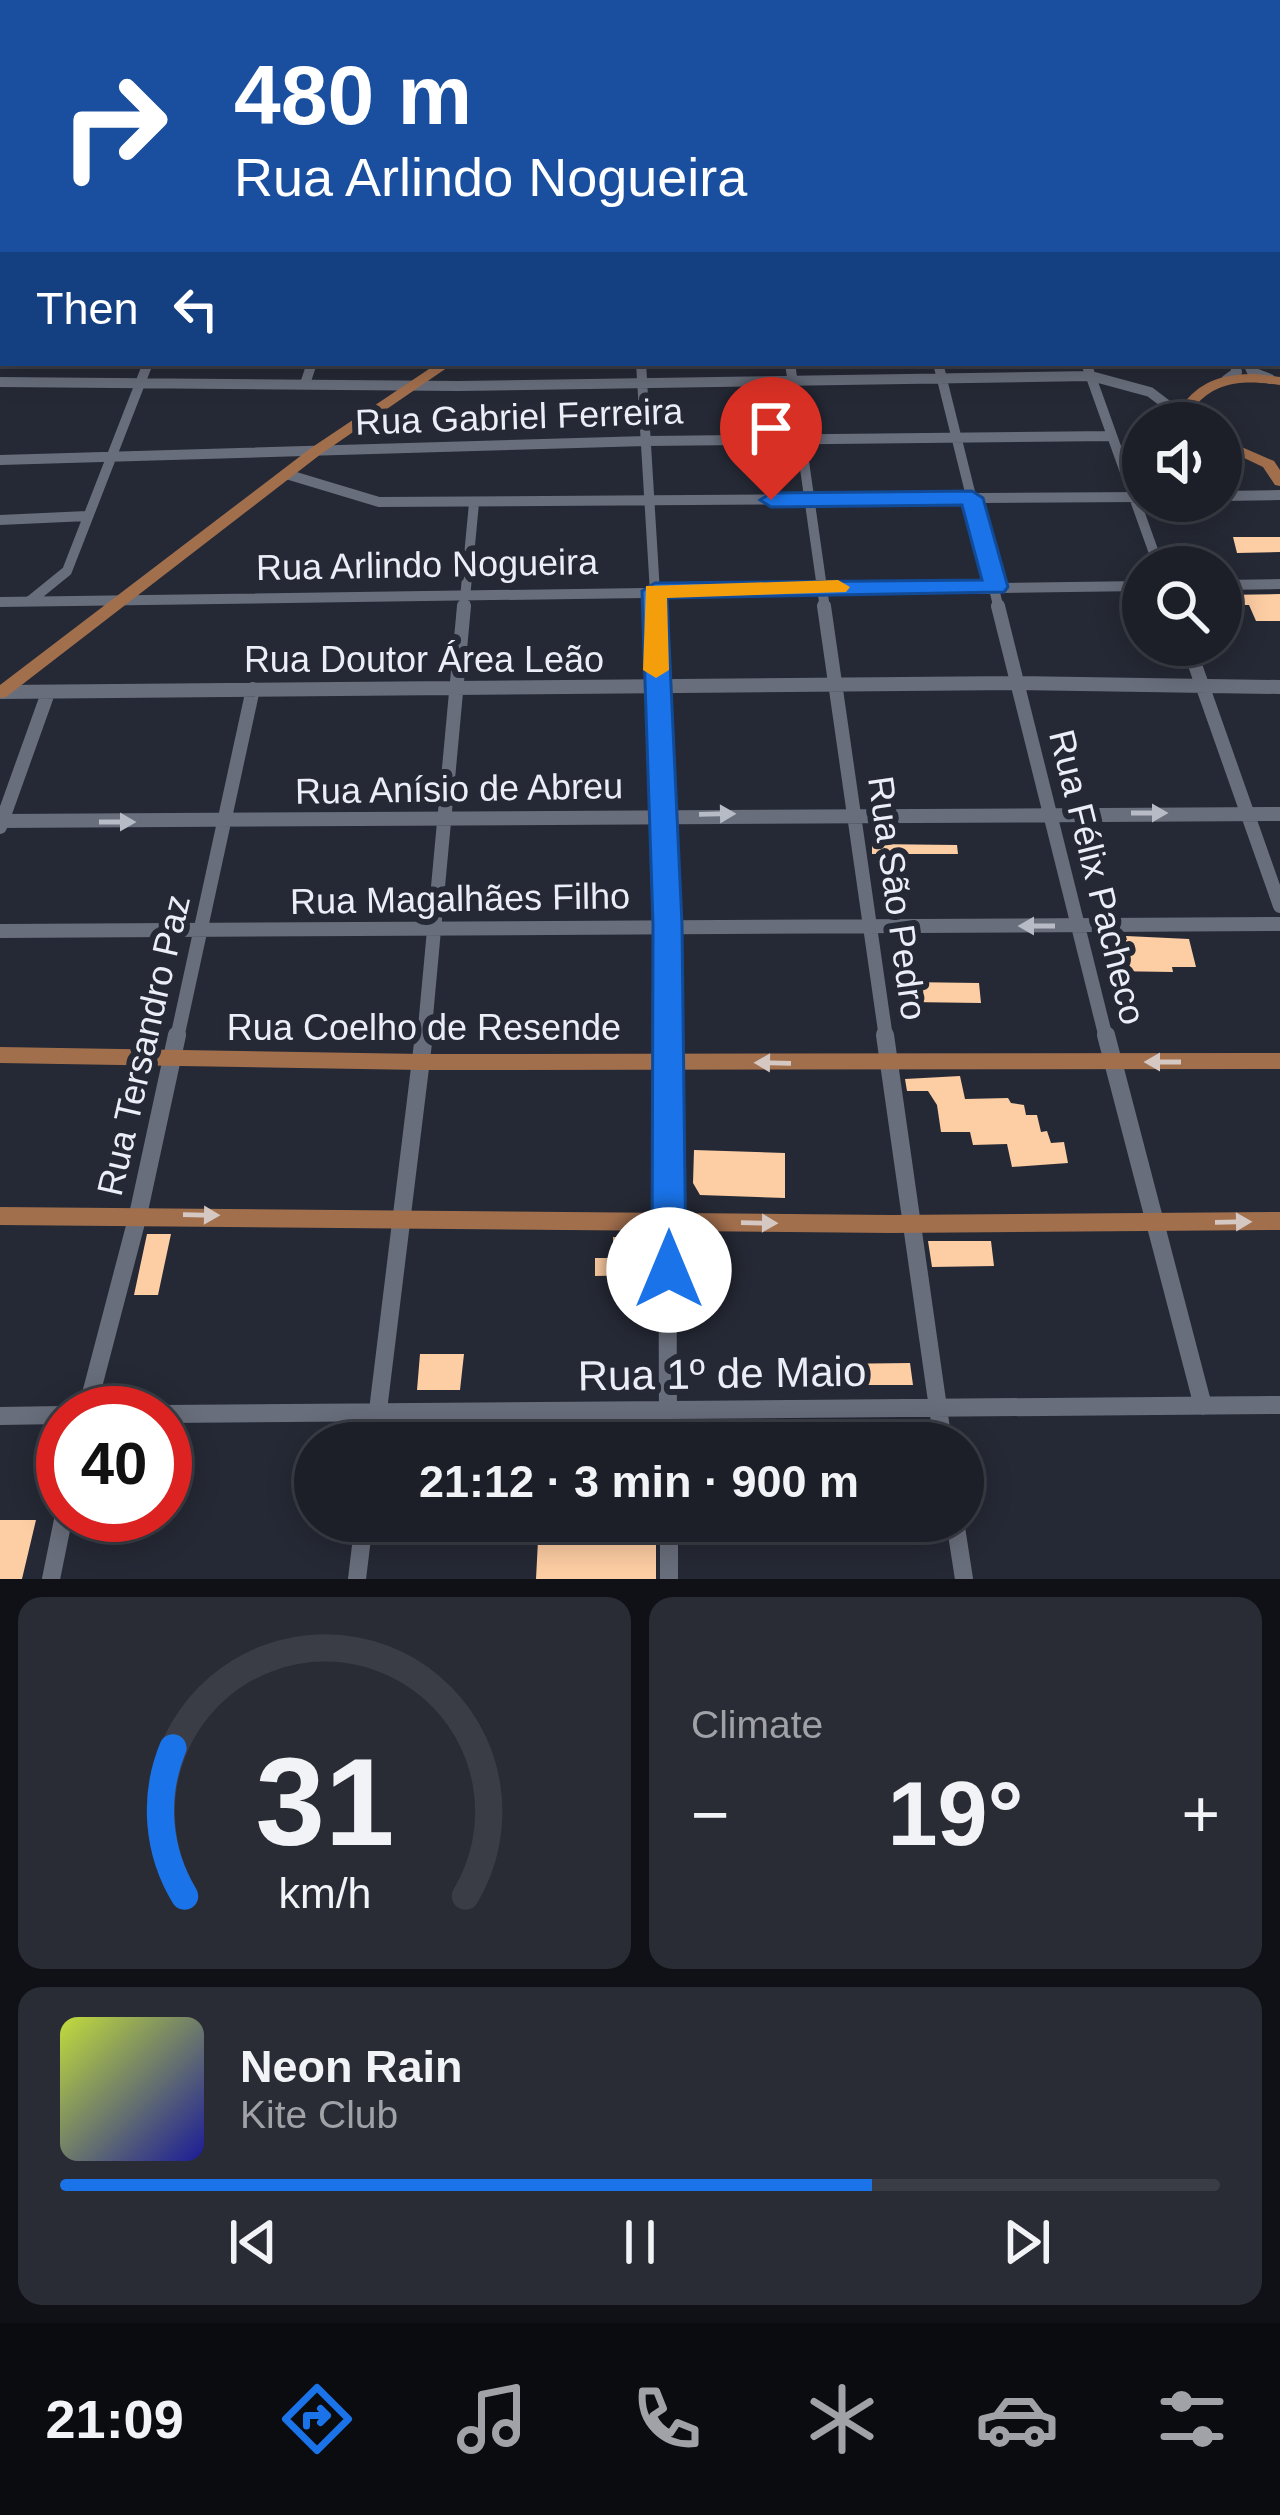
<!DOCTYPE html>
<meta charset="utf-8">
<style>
:root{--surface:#1c1f28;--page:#292c34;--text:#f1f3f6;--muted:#a0a2a8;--line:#3a3d45;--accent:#1a73e8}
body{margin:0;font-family:Arial,sans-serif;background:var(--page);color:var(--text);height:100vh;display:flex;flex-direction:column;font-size:45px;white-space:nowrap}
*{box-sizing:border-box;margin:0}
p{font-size:39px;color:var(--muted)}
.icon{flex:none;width:66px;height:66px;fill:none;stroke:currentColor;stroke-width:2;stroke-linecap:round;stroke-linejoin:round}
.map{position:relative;height:1579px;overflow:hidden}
.drawer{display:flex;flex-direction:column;gap:18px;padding:18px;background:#0f1116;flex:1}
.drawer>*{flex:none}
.guide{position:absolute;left:0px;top:0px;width:1281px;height:366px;box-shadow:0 6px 30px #0003,0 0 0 3px var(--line);background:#1a4fa0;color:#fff;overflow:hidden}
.tools{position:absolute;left:1122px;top:402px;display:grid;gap:24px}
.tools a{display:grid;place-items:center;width:120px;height:120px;border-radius:50%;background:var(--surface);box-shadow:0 6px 30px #0003,0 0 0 3px var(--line);font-size:60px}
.speed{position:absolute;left:36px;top:1386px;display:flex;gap:24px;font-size:60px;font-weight:700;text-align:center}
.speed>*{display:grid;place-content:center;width:156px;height:156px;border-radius:50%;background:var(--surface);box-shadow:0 6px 30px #0003,0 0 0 3px var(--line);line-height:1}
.speed .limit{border:18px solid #d22;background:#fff;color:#111}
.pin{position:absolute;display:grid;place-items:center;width:102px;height:102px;color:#fff;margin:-123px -51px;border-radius:50% 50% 50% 0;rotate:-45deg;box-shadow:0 0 12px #0007}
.pin .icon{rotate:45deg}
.me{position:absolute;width:132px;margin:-66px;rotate:0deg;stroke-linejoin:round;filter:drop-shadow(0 0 9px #0008)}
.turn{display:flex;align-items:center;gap:42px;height:252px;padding:0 36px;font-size:54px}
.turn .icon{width:156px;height:156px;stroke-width:2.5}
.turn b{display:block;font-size:84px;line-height:102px}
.then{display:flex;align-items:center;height:114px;padding:0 36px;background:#0003;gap:24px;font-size:45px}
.big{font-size:90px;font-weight:800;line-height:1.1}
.drawer .tile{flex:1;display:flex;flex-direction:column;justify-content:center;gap:18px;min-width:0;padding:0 42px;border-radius:24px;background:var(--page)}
.drawer .dial{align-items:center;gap:0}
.dial svg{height:312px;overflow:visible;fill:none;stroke:var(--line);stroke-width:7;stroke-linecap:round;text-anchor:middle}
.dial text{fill:var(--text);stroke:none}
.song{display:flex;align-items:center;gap:36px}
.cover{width:144px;height:144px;border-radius:18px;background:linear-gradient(135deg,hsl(70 70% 55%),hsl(240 70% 35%))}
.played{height:12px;border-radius:6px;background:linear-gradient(90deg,var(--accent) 70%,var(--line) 70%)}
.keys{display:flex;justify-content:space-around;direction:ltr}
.heat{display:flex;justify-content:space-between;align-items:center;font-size:66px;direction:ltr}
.drawer .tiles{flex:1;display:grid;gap:18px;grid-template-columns:1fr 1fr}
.tile:last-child{grid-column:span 2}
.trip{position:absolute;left:294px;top:1422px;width:690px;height:120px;border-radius:60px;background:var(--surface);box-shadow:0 6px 30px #0003,0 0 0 3px var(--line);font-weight:800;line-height:120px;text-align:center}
.tab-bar{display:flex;height:192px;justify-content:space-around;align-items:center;background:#0b0c10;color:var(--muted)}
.tab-bar .icon{width:84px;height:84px}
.tab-bar .selected{color:var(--accent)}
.tab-bar b{font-size:54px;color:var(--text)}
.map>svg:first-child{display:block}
.building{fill:#fdcda3}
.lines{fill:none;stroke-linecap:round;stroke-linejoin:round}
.minor-far3{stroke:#696e7c;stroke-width:9}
.minor-far2{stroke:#696e7c;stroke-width:10}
.minor-far1{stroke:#696e7c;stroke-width:14}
.minor{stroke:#696e7c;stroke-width:18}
.major{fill:#a26f4d;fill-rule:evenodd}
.oneway{fill:#b7bbc5}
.oneway2{fill:#d5c8c3}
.route{fill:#1a73e8;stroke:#114b97;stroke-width:3}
.slow{fill:#f59e0b}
.labels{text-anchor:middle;stroke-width:12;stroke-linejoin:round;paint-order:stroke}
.street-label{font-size:36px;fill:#ebeef6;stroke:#252935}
.near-street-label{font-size:42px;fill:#ebeef6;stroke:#252935}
</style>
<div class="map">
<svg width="1280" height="1579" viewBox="0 0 1280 1579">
<rect width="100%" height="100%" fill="#252935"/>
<path class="building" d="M1233,537h47v15l-43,1z
M1280,594v27h-24l-7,-16h-23l-3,-10z
M872,844l85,1 1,9h-86z
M1126,936l63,3 7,28h-24l1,5 -64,-1 -6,-32 24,1z
M906,982l73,1 2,20 -72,-1z
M960,1076l5,23 43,-1 3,5 13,2 2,10h11l4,17 6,-1 4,12 13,-1 4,21 -56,4 -5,-23 -34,1 -3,-13h-29l-4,-27 -9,-14h-21l-2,-12z
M694,1150l91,3v45l-85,-3 -7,-12z
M147,1234h24l-13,61h-24z
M613,1237h41l-5,38 -54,1v-18h18z
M928,1241h63l3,25 -62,1z
M420,1354h44l-4,36h-43z
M910,1363l3,22h-81l-2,-21z
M545,1431l109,1 1,11h-111z
M0,1520h36l-14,59h-22z
M539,1521h117v58h-120z"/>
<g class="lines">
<path class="minor-far3" d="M70,3l308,-3"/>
<path class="minor-far2" d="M641,363l15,246
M790,363l35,246
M938,363l61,246
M1086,363l73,204
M1248,363l4,9 18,7
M1226,380l11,-8 -3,-9
M0,382l459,4 632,-10 59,16 41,31
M305,384l7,-21
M0,460l646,-19 466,-5
M286,474l93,28 764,-5
M1221,496l59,-1
M0,520l87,-4
M1221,585l59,-1
M30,601l37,-30 81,-208
M0,602l1143,-16
M464,609l10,-106"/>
<path class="minor-far1" d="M656,606l11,432
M824,606l62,432
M998,606l108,432
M1188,645l92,261
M0,692l1016,-9 264,4
M0,821l1280,-7
M0,827l48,-134
M0,931l1280,-7
M177,1038l76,-349
M424,1038l40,-432"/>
<path class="minor" d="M667,1035l1,408
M885,1035l58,408
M1106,1035l97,371
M86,1413l52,-198 39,-180
M165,1414l1115,-9
M0,1416l63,-1
M374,1443l50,-408
M669,1521v58
M955,1521l9,58
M51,1579l13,-64
M357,1579l7,-58"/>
<path class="major" d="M0,0h54l1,2 -52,1 -3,3z
M61,0h11l2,3h-11z
M620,0h10l-1,3h-10z
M0,76h3v10h-3z
M0,94h3v11h-3z
M438,363h16l-133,91 -315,243 -6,1v-13l311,-237z
M1256,374l24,3v8c-31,-4 -59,-6 -82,18l4,20h-14l-4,-20c19,-24 42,-29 72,-29z
M1221,438l53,23 6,9v16l-5,-1 -12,-18 -42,-20z
M0,1047l422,7 858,-1v16l-858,1 -422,-7z
M0,1207l891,8 389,-3v18l-389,3 -891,-8z"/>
</g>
<defs><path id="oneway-solid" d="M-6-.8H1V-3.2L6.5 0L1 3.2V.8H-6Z" transform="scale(3)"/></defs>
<g class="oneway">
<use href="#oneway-solid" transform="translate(1149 813)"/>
<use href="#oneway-solid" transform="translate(717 814) rotate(-1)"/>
<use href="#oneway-solid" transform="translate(117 822)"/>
<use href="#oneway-solid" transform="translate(1037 926) rotate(-180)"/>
</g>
<g class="oneway2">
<use href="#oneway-solid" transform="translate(1163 1062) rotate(180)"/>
<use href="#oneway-solid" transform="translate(773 1063) rotate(-179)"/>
<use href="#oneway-solid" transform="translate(201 1215) rotate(1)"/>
<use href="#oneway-solid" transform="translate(1233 1222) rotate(-1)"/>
<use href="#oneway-solid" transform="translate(759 1223) rotate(1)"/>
</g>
<path class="route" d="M972,491l11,7 25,89 -4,5 -337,6 15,326 4,346 -5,10 -12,4 -12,-4 -5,-10 1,-346 -11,-333 13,-8 327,-3 -20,-75 -191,2 -11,-7 11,-7z"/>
<path class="slow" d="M838,580l12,7 -4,5 -179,6 2,72 -13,8 -13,-8 3,-84z"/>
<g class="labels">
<g class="street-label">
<text transform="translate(519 416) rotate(-2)" y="13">Rua Gabriel Ferreira</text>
<text transform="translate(427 564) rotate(-1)" y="13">Rua Arlindo Nogueira</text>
<text x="424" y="672">Rua Doutor Área Leão</text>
<text transform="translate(459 788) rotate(-1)" y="13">Rua Anísio de Abreu</text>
<text transform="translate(1098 877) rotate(76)" y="13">Rua Félix Pacheco</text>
<text transform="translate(460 898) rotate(-1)" y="13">Rua Magalhães Filho</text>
<text transform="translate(898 898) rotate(82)" y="13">Rua São Pedro</text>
<text x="424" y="1040">Rua Coelho de Resende</text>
<text transform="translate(143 1045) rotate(-77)" y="13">Rua Tersandro Paz</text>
</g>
<g class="near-street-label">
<text transform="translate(722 1373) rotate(-1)" y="15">Rua 1º de Maio</text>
</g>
</g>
</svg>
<div class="tools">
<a><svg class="icon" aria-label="sound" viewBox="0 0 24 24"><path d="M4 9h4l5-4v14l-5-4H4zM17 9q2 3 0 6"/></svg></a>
<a><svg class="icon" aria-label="search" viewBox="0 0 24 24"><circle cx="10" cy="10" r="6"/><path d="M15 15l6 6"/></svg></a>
</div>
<div class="speed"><div class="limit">40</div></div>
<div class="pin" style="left:771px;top:500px;background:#d93025"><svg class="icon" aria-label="arrive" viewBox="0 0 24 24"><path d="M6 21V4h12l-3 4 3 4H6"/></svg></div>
<svg class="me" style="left:669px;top:1270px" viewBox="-20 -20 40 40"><circle r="19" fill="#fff"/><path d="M0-13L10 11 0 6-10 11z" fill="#1a73e8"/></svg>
<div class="trip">21:12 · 3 min · 900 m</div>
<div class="guide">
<div class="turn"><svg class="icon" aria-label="right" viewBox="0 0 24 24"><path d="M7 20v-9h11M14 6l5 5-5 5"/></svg><div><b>480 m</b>Rua Arlindo Nogueira</div></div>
<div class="then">Then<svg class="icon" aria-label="left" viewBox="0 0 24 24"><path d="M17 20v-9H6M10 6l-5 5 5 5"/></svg></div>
</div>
</div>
<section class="drawer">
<div class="tiles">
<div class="tile dial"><svg viewBox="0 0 100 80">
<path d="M14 69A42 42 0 1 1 86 69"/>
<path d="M14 69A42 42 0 0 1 11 31" stroke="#1a73e8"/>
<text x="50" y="56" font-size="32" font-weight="700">31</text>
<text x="50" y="72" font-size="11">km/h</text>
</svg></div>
<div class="tile"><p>Climate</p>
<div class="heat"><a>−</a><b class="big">19°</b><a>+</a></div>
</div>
<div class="tile">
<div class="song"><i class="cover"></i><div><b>Neon Rain</b><p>Kite Club</p></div></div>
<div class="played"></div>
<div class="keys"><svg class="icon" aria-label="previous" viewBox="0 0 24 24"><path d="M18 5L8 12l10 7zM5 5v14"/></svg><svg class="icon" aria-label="pause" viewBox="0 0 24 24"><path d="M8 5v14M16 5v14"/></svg><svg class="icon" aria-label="next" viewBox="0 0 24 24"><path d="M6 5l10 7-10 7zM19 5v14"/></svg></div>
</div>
</div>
</section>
<nav class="tab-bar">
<b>21:09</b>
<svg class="icon selected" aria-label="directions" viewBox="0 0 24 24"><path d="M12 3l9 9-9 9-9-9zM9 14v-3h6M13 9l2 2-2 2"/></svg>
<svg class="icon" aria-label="music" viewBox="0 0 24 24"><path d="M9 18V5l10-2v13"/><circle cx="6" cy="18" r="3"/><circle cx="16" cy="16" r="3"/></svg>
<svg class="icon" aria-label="phone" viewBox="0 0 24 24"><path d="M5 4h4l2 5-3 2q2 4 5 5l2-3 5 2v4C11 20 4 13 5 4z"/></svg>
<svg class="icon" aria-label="climate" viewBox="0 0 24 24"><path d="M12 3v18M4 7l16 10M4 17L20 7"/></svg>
<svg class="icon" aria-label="car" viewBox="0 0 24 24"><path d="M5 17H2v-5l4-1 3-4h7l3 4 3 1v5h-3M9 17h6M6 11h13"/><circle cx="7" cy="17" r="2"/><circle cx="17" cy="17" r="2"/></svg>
<svg class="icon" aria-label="filters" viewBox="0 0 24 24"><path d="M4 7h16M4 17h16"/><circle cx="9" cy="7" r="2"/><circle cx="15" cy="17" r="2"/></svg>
</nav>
